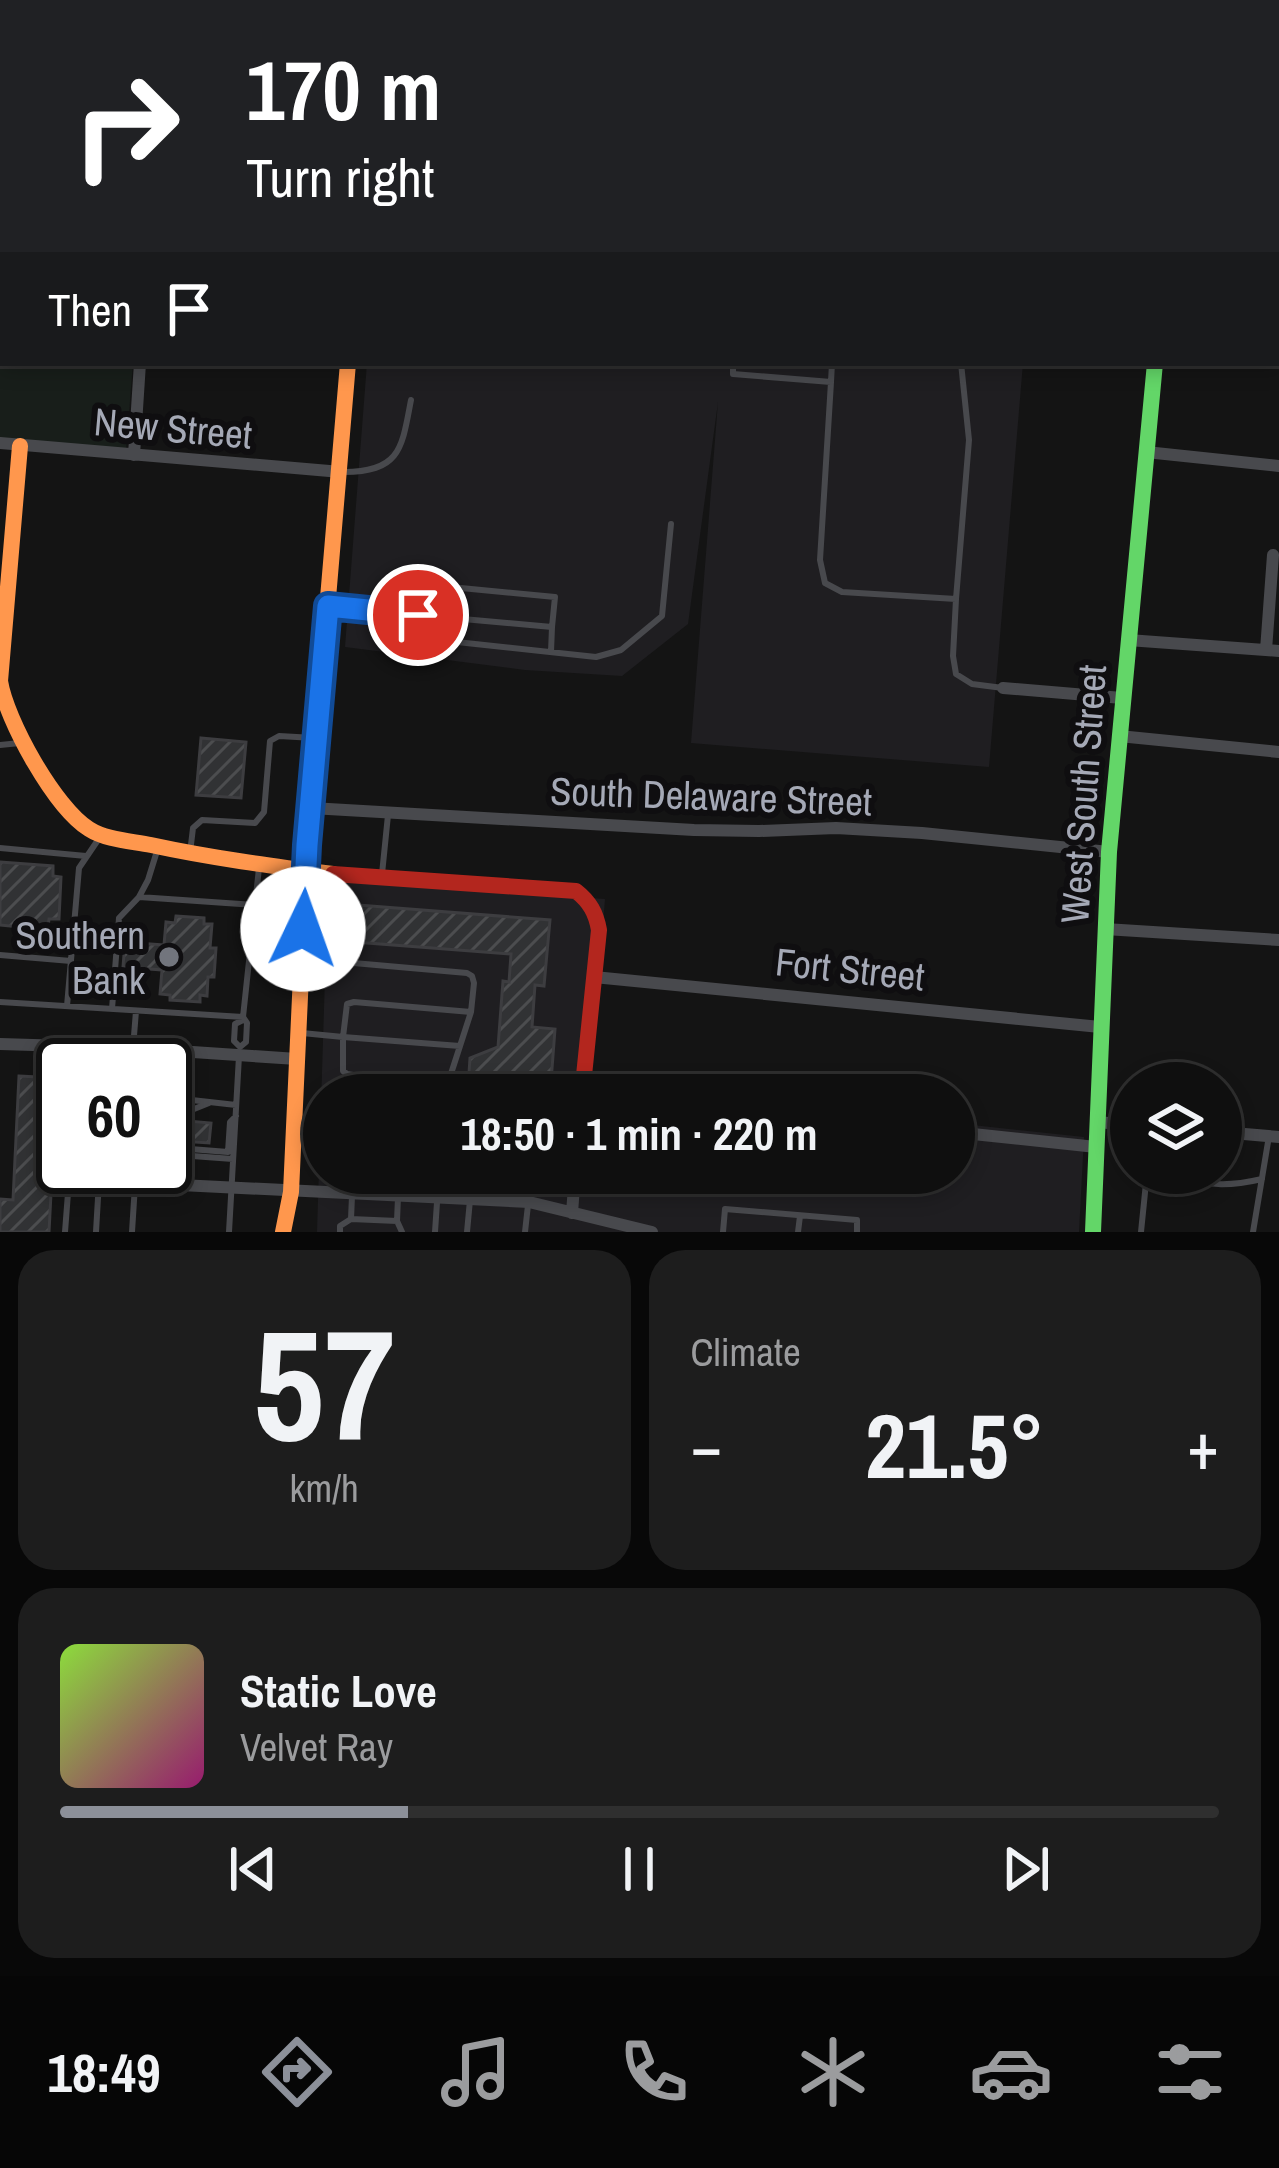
<!DOCTYPE html>
<meta charset="utf-8">
<style>
:root{--surface:#0f0f0f;--page:#1d1d1d;--text:#f1f3f6;--muted:#9b9c9e;--line:#2f2f2f;--accent:#8c9099}
body{margin:0;font-family:"Archivo Narrow",sans-serif;background:var(--page);color:var(--text);height:100vh;display:flex;flex-direction:column;font-size:45px;white-space:nowrap}
*{box-sizing:border-box;margin:0}
p{font-size:39px;color:var(--muted)}
.icon{flex:none;width:66px;height:66px;fill:none;stroke:currentColor;stroke-width:2;stroke-linecap:round;stroke-linejoin:round}
.map{position:relative;height:1232px;overflow:hidden}
.side{display:flex;flex-direction:column;gap:18px;padding:18px;background:#080808;flex:1}
.side>*{flex:none}
.top-card{position:absolute;left:0px;top:0px;width:1281px;height:366px;box-shadow:0 6px 18px #0003,0 0 0 3px var(--line);background:#202124;color:#fff;overflow:hidden}
.controls{position:absolute;left:1110px;top:1062px;display:grid;gap:24px}
.controls a{display:grid;place-items:center;width:132px;height:132px;border-radius:50%;background:var(--surface);box-shadow:0 6px 18px #0003,0 0 0 3px var(--line);font-size:60px}
.speed{position:absolute;left:36px;top:1038px;display:flex;gap:24px;font-size:60px;font-weight:700;text-align:center}
.speed>*{display:grid;place-content:center;width:156px;height:156px;border-radius:50%;background:var(--surface);box-shadow:0 6px 18px #0003,0 0 0 3px var(--line);line-height:1}
.speed .limit{border:6px solid #111;border-radius:18px;background:#fff;color:#111}
.pin{position:absolute;display:grid;place-items:center;width:102px;height:102px;color:#fff;margin:-51px;border:6px solid #fff;border-radius:50%;box-shadow:0 3px 12px #0007}
.me{position:absolute;width:132px;margin:-66px;rotate:3deg;stroke-linejoin:round;filter:drop-shadow(0 0 9px #0008)}
.turn{display:flex;align-items:center;gap:42px;height:252px;padding:0 48px;font-size:54px}
.turn .icon{width:156px;height:156px;stroke-width:2.5}
.turn b{display:block;font-size:84px;line-height:102px}
.then{display:flex;align-items:center;height:114px;padding:0 48px;background:#0003;gap:24px;font-size:45px}
.big{font-size:90px;font-weight:700;line-height:1.1}
.side .tile{flex:1;display:flex;flex-direction:column;justify-content:center;gap:18px;min-width:0;padding:0 42px;border-radius:36px;background:var(--page)}
.side .dial{align-items:center;gap:0}
.dial b{font-size:156px;line-height:1}
.song{display:flex;align-items:center;gap:36px}
.cover{width:144px;height:144px;border-radius:18px;background:linear-gradient(135deg,hsl(90 70% 55%),hsl(320 70% 35%))}
.played{height:12px;border-radius:6px;background:linear-gradient(90deg,var(--accent) 30%,var(--line) 30%)}
.keys{display:flex;justify-content:space-around;direction:ltr}
.heat{display:flex;justify-content:space-between;align-items:center;font-size:66px;direction:ltr}
.side .tiles{flex:1;display:grid;gap:18px;grid-template-columns:1fr 1fr}
.tile:last-child{grid-column:span 2}
.trip{position:absolute;left:303px;top:1074px;width:672px;height:120px;border-radius:60px;background:var(--surface);box-shadow:0 6px 18px #0003,0 0 0 3px var(--line);font-weight:700;line-height:120px;text-align:center}
.tab-bar{display:flex;height:192px;justify-content:space-around;align-items:center;background:#060606;color:var(--muted)}
.tab-bar .icon{width:84px;height:84px}
.tab-bar .active{color:var(--accent)}
.tab-bar b{font-size:54px;color:var(--text)}
.map>svg:first-child{display:block}
.built{fill:#1f1e21}
.green{fill:#181e1a}
.building{fill:url(#building-hatch);stroke:#3d3d40;stroke-width:3}
.lines{fill:none;stroke-linecap:round;stroke-linejoin:round}
.lane{stroke:#48494d;stroke-width:6}
.street{stroke:#48494d;stroke-width:12}
.fast{stroke:#63d668;stroke-width:16}
.slow{stroke:#ff974d;stroke-width:16}
.jam{stroke:#b3261e;stroke-width:16}
.route-casing{stroke:#114b97;stroke-width:30}
.route{stroke:#1a73e8;stroke-width:21}
.poi-dot{fill:#72757d;stroke:#0f0e10;stroke-width:4.5}
.labels{text-anchor:middle;stroke-width:12;stroke-linejoin:round;paint-order:stroke}
.street-label{font-size:39px;fill:#a5a9b6;stroke:#0f0e10}
.poi-label{font-size:39px;fill:#a5a9b6;stroke:#0f0e10;text-anchor:end}
</style>
<div class="map">
<svg width="1279" height="1232" viewBox="0 0 1279 1232">
<defs>
<pattern id="building-hatch" width="6" height="6" patternUnits="userSpaceOnUse" patternTransform="scale(3)"><rect width="6" height="6" fill="#313234"/><path d="M-1 1l2-2M0 6l6-6M5 7l2-2" fill="none" stroke="#4c4d4f"/></pattern>
</defs>
<rect width="100%" height="100%" fill="#141414"/>
<path class="built" d="M367,363h656l-34,404 -298,-24 27,-341 -30,222 -66,52 -97,-6 -180,-23z
M328,881l277,18 -15,182 117,14h-383v78h630v-50l130,14 -5,95h-762z"/>
<path class="green" d="M0,337h3v26h130l-7,87 -126,-12z"/>
<path class="building" d="M201,738l45,4 -5,56 -45,-3z
M0,862l53,4v10l8,1 -2,42h-10l-1,9 -8,1 -40,-4z
M345,904l205,16 -6,66 -9,-1 -3,42 23,2 -5,66h-90l2,-16 7,-6 1,-15 28,-11 5,-66 6,1 2,-28 -169,-13z
M176,916l28,2v6h8l-2,24h6l-2,29h-6l-1,19 -7,-1v7l-30,-2v-5l-10,-1 2,-24 -39,-3 2,-25 39,3 2,-23 9,1z
M19,1076l38,2 -8,154h-49v-33l13,1z
M165,1119l46,4 -2,20 -44,-3z"/>
<g class="lines">
<path class="lane" d="M529,3l1,-3
M733,363v11l98,8 -11,178 5,23 17,9 114,7 -3,57 3,18 16,10 31,4
M831,382l1,-19
M344,472c57,0 58,-25 67,-72
M956,599l13,-159 -8,-77
M332,606l42,5 178,16 3,-30 -156,-15 -25,29
M374,611l18,24 204,22 25,-7 41,-34 9,-92
M551,652l1,-25
M0,745l20,-2
M0,848l86,8
M190,853l3,-25 9,-8 53,3 9,-11 6,-71 9,-5 35,2
M382,874l6,-59
M139,897l116,8
M0,955l71,6
M0,1002l243,15
M67,1006l12,-138 21,-31
M112,1009l7,-91 20,-21 9,-17 9,-29
M243,1020l-8,4 -1,17 6,6 6,-5 1,-19 -4,-6 16,-149
M302,1033l41,4 4,-33 7,-2 117,10 3,-29 -2,-7 -5,-3 -159,-14
M133,1048l3,-37
M77,1065l1,-15
M360,1076l-13,-2 -4,-3v-34l117,9 11,-34
M448,1083l12,-37
M359,1095l1,-19 88,7 -1,12
M165,1097l71,8
M165,1107l29,2 15,-6
M165,1147l63,5 2,-30 6,-6
M165,1154l68,5
M353,1173l-2,46 46,2 1,-24
M1182,1173c23,16 54,12 80,6
M397,1221l5,11
M65,1232l5,-65
M96,1232l3,-51
M132,1232l3,-47
M229,1232l10,-176
M340,1232v-6l11,-7
M435,1232l4,-59
M467,1232l3,-32
M525,1232l3,-27
M723,1232l2,-23 132,11v12
M798,1232l2,-16
M1141,1232l6,-59
M1253,1232l16,-96"/>
<path class="street" d="M559,3v-3
M912,3v-3
M1188,3v-3
M0,443l341,29
M1146,452l133,14
M134,455l6,-92
M1128,640l151,11
M1266,650l7,-95
M1003,688l119,10
M1119,736l160,16
M311,808l383,22 65,1 77,-3 86,5 187,19
M1105,929l174,11
M594,977l506,50
M0,1044l133,4 164,11
M1097,1122l34,3
M954,1132l142,15
M1221,1132l58,5
M99,1181l430,21 123,30
M572,1213l3,-40"/>
<path class="fast" d="M0,30h3
M1093,1232l16,-380 46,-489"/>
<path class="slow" d="M374,3l1,-3
M1278,132h1
M20,446l-20,235c6,39 55,127 89,148 17,11 42,12 62,16 60,13 121,21 182,29
M283,1232l8,-40 16,-347 41,-482"/>
<path class="jam" d="M333,874l243,17c14,11 20,22 23,39l-17,165"/>
</g>
<g class="lines">
<g class="route-casing">
<path id="route" d="M303,929l4,-84 21,-239 90,9"/>
</g>
<use href="#route" class="route"/>
</g>
<circle class="poi-dot" cx="169" cy="957" r="12"/>
<g class="labels">
<g class="street-label">
<text transform="translate(173 428) rotate(5)" y="14">New Street</text>
<text transform="translate(1083 794) rotate(-86)" y="14">West South Street</text>
<text transform="translate(711 796) rotate(2)" y="14">South Delaware Street</text>
<text transform="translate(850 969) rotate(6)" y="14">Fort Street</text>
</g>
<g class="poi-label">
<text x="145" y="949">Southern<tspan x="145" dy="45">Bank</tspan></text>
</g>
</g>
</svg>
<div class="controls">
<a><svg class="icon" aria-label="layers" viewBox="0 0 24 24"><path d="M12 4l9 5-9 5-9-5zM3 14l9 5 9-5"/></svg></a>
</div>
<div class="speed"><div class="limit">60</div></div>
<div class="pin" style="left:418px;top:615px;background:#d93025"><svg class="icon" aria-label="arrive" viewBox="0 0 24 24"><path d="M6 21V4h12l-3 4 3 4H6"/></svg></div>
<svg class="me" style="left:303px;top:929px" viewBox="-20 -20 40 40"><circle r="19" fill="#fff"/><path d="M0-13L10 11 0 6-10 11z" fill="#1a73e8"/></svg>
<div class="trip">18:50 · 1 min · 220 m</div>
<div class="top-card">
<div class="turn"><svg class="icon" aria-label="right" viewBox="0 0 24 24"><path d="M7 20v-9h11M14 6l5 5-5 5"/></svg><div><b>170 m</b>Turn right</div></div>
<div class="then">Then<svg class="icon" aria-label="arrive" viewBox="0 0 24 24"><path d="M6 21V4h12l-3 4 3 4H6"/></svg></div>
</div>
</div>
<section class="side">
<div class="tiles">
<div class="tile dial"><b>57</b><p>km/h</p></div>
<div class="tile"><p>Climate</p>
<div class="heat"><a>−</a><b class="big">21.5°</b><a>+</a></div>
</div>
<div class="tile">
<div class="song"><i class="cover"></i><div><b>Static Love</b><p>Velvet Ray</p></div></div>
<div class="played"></div>
<div class="keys"><svg class="icon" aria-label="previous" viewBox="0 0 24 24"><path d="M18 5L8 12l10 7zM5 5v14"/></svg><svg class="icon" aria-label="pause" viewBox="0 0 24 24"><path d="M8 5v14M16 5v14"/></svg><svg class="icon" aria-label="next" viewBox="0 0 24 24"><path d="M6 5l10 7-10 7zM19 5v14"/></svg></div>
</div>
</div>
</section>
<nav class="tab-bar">
<b>18:49</b>
<svg class="icon active" aria-label="directions" viewBox="0 0 24 24"><path d="M12 3l9 9-9 9-9-9zM9 14v-3h6M13 9l2 2-2 2"/></svg>
<svg class="icon" aria-label="music" viewBox="0 0 24 24"><path d="M9 18V5l10-2v13"/><circle cx="6" cy="18" r="3"/><circle cx="16" cy="16" r="3"/></svg>
<svg class="icon" aria-label="phone" viewBox="0 0 24 24"><path d="M5 4h4l2 5-3 2q2 4 5 5l2-3 5 2v4C11 20 4 13 5 4z"/></svg>
<svg class="icon" aria-label="climate" viewBox="0 0 24 24"><path d="M12 3v18M4 7l16 10M4 17L20 7"/></svg>
<svg class="icon" aria-label="car" viewBox="0 0 24 24"><path d="M5 17H2v-5l4-1 3-4h7l3 4 3 1v5h-3M9 17h6M6 11h13"/><circle cx="7" cy="17" r="2"/><circle cx="17" cy="17" r="2"/></svg>
<svg class="icon" aria-label="filters" viewBox="0 0 24 24"><path d="M4 7h16M4 17h16"/><circle cx="9" cy="7" r="2"/><circle cx="15" cy="17" r="2"/></svg>
</nav>
